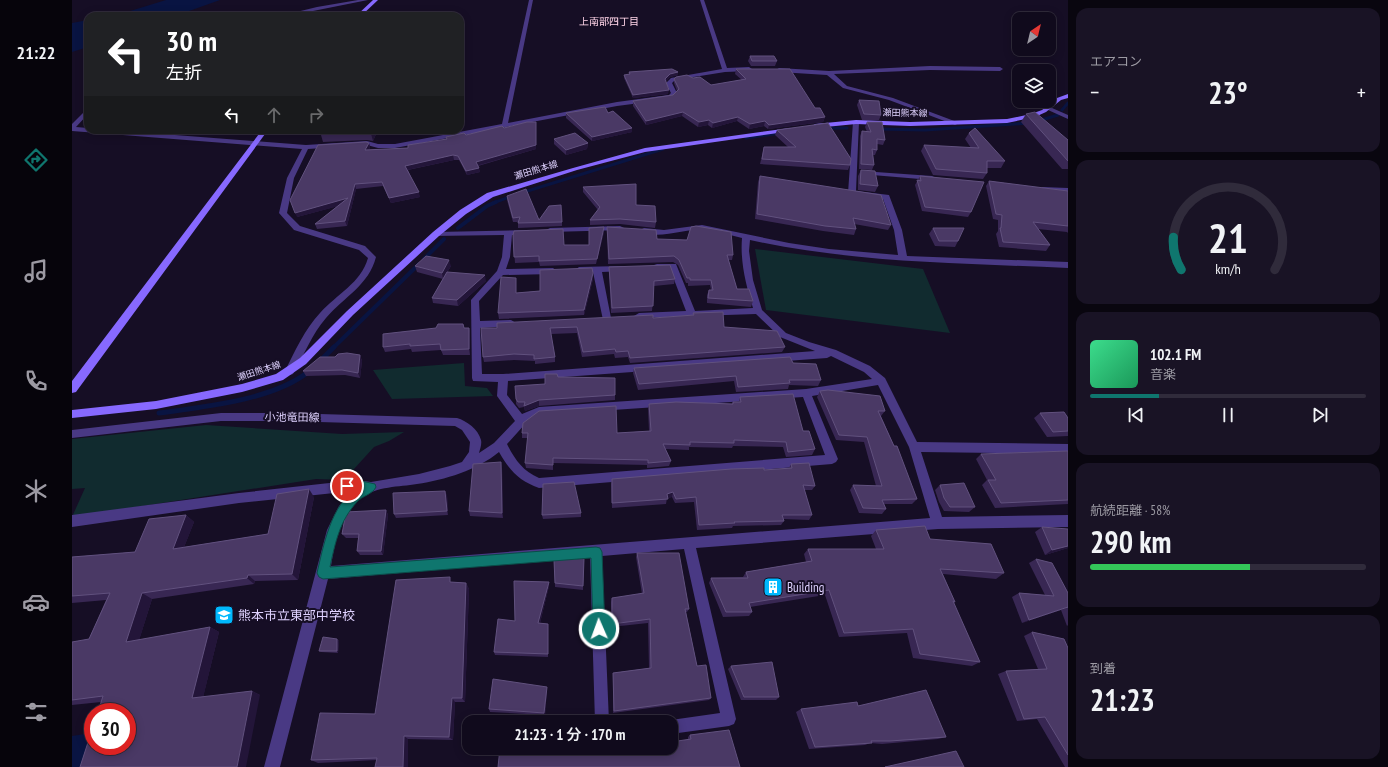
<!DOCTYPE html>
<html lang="ja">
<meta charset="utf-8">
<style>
:root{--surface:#100a1c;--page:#191325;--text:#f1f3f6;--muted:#9c9aa3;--line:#302b3b;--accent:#0f766e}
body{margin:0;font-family:"PT Sans Narrow","Noto Sans JP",sans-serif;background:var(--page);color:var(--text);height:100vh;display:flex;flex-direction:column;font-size:15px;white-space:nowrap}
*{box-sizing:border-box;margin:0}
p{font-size:13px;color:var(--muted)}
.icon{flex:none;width:22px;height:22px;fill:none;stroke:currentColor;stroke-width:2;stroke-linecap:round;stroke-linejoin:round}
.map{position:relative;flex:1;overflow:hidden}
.sheet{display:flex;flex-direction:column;gap:8px;padding:8px;background:#09060f;width:320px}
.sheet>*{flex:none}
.top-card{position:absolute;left:12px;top:12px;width:380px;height:122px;border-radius:12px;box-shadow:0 2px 10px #0003,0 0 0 1px var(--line);background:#202124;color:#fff;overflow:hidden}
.needle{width:26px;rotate:35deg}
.fabs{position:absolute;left:940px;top:12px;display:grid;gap:8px}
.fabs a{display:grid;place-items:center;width:44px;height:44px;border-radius:8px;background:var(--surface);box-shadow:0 2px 10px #0003,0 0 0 1px var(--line);font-size:20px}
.speed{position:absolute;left:12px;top:703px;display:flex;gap:8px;font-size:20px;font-weight:700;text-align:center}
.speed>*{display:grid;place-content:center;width:52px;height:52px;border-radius:50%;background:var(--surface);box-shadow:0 2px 10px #0003,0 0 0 1px var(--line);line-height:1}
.speed .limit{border:6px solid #d22;background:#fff;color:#111}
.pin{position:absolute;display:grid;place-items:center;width:34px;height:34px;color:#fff;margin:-17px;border:2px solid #fff;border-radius:50%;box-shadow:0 1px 4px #0007}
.me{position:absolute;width:44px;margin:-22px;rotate:358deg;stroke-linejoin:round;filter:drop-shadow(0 0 3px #0008)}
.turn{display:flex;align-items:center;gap:14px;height:84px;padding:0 16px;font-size:18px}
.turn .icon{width:52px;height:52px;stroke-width:2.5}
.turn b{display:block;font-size:28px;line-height:34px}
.lanes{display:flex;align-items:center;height:38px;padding:0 16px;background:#0003;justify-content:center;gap:20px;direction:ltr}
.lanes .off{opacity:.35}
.big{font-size:30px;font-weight:600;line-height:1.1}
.sheet .tile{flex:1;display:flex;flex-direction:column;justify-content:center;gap:6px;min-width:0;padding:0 14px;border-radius:12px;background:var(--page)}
.sheet .dial{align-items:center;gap:0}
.dial svg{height:104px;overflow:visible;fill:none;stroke:var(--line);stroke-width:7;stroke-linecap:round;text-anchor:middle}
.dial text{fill:var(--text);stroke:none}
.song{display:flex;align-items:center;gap:12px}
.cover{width:48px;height:48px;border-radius:6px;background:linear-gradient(135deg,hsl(150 70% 55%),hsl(150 70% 35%))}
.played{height:4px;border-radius:2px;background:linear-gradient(90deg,var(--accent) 25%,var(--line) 25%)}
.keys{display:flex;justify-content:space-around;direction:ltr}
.heat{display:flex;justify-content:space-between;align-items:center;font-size:22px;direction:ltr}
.charge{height:6px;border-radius:3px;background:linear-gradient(90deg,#34c759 58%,var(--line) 0)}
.trip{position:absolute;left:390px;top:715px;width:216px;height:40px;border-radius:12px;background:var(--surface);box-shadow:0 2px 10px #0003,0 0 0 1px var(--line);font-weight:600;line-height:40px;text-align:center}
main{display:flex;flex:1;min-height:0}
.menu{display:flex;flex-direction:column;width:72px;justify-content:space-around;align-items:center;background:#06040b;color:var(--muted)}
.menu .icon{width:28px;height:28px}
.menu .active{color:var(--accent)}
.menu b{font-size:18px;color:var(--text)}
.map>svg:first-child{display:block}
.green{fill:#112b2f}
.water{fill:#091442}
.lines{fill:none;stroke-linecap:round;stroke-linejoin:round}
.stream-far2{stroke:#091442;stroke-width:3}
.stream-far1{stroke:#091442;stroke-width:4}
.stream{stroke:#091442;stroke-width:5}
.street{fill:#493984;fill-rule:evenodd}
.secondary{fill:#8769ff;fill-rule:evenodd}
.wall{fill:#382753}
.shaded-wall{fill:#231539}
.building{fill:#4a3965;stroke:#61517e}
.route{fill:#0f766e;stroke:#0a4d48}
.labels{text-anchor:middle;stroke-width:4;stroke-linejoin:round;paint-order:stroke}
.far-street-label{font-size:9px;fill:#dfd2ff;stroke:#160e25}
.far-neighbourhood-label{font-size:10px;fill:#ffd4e8;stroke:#160e25}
.street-label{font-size:11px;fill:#dfd2ff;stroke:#160e25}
.near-poi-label{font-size:13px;fill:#dfd2ff;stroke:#160e25;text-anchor:start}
</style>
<main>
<nav class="menu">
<b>21:22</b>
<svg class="icon active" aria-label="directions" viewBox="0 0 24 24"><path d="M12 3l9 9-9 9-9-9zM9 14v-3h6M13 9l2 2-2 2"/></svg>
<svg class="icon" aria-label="music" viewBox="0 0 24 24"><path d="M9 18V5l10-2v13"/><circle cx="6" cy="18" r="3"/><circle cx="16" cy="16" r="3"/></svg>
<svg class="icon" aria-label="phone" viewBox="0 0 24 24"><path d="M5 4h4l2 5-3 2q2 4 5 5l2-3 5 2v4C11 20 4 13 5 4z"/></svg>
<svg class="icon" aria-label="climate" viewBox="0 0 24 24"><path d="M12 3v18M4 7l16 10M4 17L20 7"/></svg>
<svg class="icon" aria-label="car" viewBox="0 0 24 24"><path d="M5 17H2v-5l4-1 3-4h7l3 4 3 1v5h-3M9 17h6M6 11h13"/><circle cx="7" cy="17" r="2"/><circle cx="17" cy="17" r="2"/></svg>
<svg class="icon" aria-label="filters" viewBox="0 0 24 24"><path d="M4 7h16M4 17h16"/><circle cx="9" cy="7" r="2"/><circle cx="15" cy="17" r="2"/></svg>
</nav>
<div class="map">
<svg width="996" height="767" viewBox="0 0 996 767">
<rect width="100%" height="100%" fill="#160e25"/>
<path class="green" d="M683,249l168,20 27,64 -184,-23z
M392,363l1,23 22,2 6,8 -101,3 -19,-29z
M134,425l136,9 62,-2 -15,9 -15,6 -30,33 -28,-1 -244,38 13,-29 -13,1v-50z"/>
<path class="water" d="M94,0h54l-45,16h-61z
M16,20v27l-16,5v-29z
M19,733l-11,34h-8v-31z"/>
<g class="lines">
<path class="stream-far2" d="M990,110l6,-7
M966,121l20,-6
M753,128h22
M807,129l46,1 104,-7
M674,138l34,-5
M449,193l142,-44
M421,203l19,-7"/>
<path class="stream-far1" d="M386,228l29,-22 9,-4
M352,259l20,-20
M261,348l86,-84"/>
<path class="stream" d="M248,361l14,-14
M87,413c44,-6 114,-13 149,-41"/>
<path class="street" d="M286,0h10l-80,16h-8l37,-9z
M457,0h4l-25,123 109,-21 52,-7 2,-2 -5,-10 5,-5 51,-9 -22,-69h4l23,68 22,-1 3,2 -3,2 -24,1 -50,8 -3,3 5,10 -6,6 -54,7 -222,42h-17l-11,-3 -59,4 -14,29 -7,35 13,13 65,20 11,11c-7,28 -32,40 -50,61 -14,16 -22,37 -33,56l-3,1 -5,-4c10,-20 20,-42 35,-58 17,-19 41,-30 48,-55l-9,-8 -65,-20 -15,-17 8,-35 15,-29 -230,-18v-7l16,-16v6l-12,13 12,1v2h22l196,15 61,-4 11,3h17l107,-20z
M858,66l70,1 3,2 -3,2 -70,-1 -96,4 13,12 46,12 64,24v2l-2,1 -66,-25 -46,-12 -16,-13 -48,-3 -3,-2 3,-2 50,3z
M976,108h4l16,7v4l-20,-9z
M784,120l3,2 -3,69 33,4 13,35 5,26 161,6v6c-107,-5 -214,-5 -318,-28l-1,11 4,29 9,30 24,23 23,9 27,8 34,16 15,12 32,64 151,2v10l-147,-2 21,65 126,-2v12l-130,2 -242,19 40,171 -2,5 -5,2 -58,8v-12h-5l5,-2 49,-7 -36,-164 -82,7 7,166h-14l-5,-165 -262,22 -48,188h-16l63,-237 12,-24 14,-15 -114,12 -167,24v-12l167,-22 118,-13 14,2 48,-8 31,-8 12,-4 7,-10 1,-10 -8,-12 -7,-4 -170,-5h-64l-149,17v-8l149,-17h64l172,5c10,3 21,11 24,22 1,4 -1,9 -2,13l15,-10 21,-22 -18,-25 1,-14 -25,-1 -1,-3 -1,-78 26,-29 5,-14 2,-22 -71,1v-4h3l93,-2v4l-17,1 -2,22 -4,12 47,-1 4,3 -4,3 -50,1 -24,26 1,20 31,-1 5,3 -5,3 -31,2 2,46h21l312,-23 -35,-14 -24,-23 -120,4 -2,-2 5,-3 47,-2 -16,-42h-16v-4l3,-1h19l19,47 58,-3c-7,-23 -13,-46 -11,-70 -13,-3 -27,-8 -40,-9 -15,0 -50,12 -62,1l4,-2 20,2 38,-5 87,18 40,6 69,6 -4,-25 -11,-31 -31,-4 -4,-2 5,-71zM759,356l33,16 8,7 -66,10 -267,18 -17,7 -15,-19 1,-14 319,-23zM806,385l31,62 21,71 -599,48c4,-24 9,-53 30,-68 16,-12 38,-11 56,-14 28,-4 60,-14 82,-32 10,18 20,29 40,36l293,-24 4,-2 2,-3 -26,-63zM731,397l22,58 -286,23c-16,-7 -24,-18 -32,-34l19,-21 13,-8z
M790,171l70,5 4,2 -4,2 -72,-6v-2z
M970,187l26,1v4l-23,-1 -4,-2z
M548,226l4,2 -1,2 -73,2 -4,-2 4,-2z
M549,266l3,1v4l-22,1 9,46 -2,2h-6l-10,-48 -14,1 -4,-3 4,-3z"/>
<path class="secondary" d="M301,0h5l-17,16h-5z
M996,94v4l-7,2 -15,12 -11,5 -28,6 -97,3 -54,-2 -41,4 -3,-2 3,-2 41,-4 54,2 97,-3 24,-5 11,-4 15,-12z
M718,128l2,1v2l-147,21 -68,18 -84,27 -27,17 -27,22 -86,79 -47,49 -23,16 -41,12 -86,17 -84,9v-8l84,-9 86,-17 34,-10 24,-16 47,-47 86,-79 27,-22 27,-17 86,-25 72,-20z
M190,130h6l-192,262 -4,1v-12z"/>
</g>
<path class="wall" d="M678,56l27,5 -2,5h-24l-3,-5z
M664,69l79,39 10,9 -2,5 -55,7 -4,-3 -15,3 -12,-8 -25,7 -4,-3 -10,2 -16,-11 -36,9 -13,-19v-5l40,-6 4,-4 -3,-8v-4l19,-1 18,7 31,-5 -7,-6z
M557,72h49v3l-8,2 -4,4 2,13 -35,4 -9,-20v-3h5z
M787,100l22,15 -2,5h-17l-5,-15z
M494,113h42l24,19 -40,9 -26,-23z
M954,114l42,26v29h-6l-41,-47z
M795,122l18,18 -2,5 -6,-1v6l-2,5h-2l1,10 -2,5 -13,-1 1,-33 2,-5 5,1 -2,-5z
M432,128l32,21 -58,17 2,6 -13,3 -8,-15h-5l-46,10 12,27 -29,6 -8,-17 -27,3 -9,37 -30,3 -2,-5 23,-18 -41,11 72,-74 1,4 -1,3 39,-2 38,-9v-2l20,-2z
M200,130h106l-5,11 -6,-1 -44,2 -2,-7 -47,-1z
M705,130l73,35 -2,5 -88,-6 4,-17h24l-13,-12z
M897,133l36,28 -4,7h-14v5l-4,6 -50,-4 -12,-24 3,-6 47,3 -6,-9z
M482,139l34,4 -1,6 -21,6 -12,-11z
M789,170l17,16 -3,6 -17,-2v-14z
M688,176l131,49 -3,5 -34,-6 2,5 -2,6 -31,-4 -68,-12 3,-37z
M848,176l51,36 -3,5 -46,-6 -7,-26z
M917,181l79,10v42l-1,-1 -29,-3 12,16 -4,6 -47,-4 -3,-13 2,-3v-11l-5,-1 -7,-33z
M511,187l73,35 -1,6 -35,-4 -30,1v-5l8,-10 -15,-18z
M435,196l32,24 23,2v4l-44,2v-6h-5l-6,-22z
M535,227l50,12 76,16 -1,5h-4l9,29 16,12 -2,6 -44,-4v-8l2,-5h2l-1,-5 -22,1v-3h-2l-8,-18 -5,-3 -65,2z
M861,228l25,13 -3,6 -20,-1 -6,-12z
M532,232l-8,32 -56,2 -1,-4 -24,1 -2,-28 51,10h25z
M343,266h36l-6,10 41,5 -28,25 -25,-3 -1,-5 11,-19 -26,-7z
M537,267l66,12 -1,5 -20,2 -2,25 -41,2 -2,-41z
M521,273v6l-9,36 -85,4 -1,-6 19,-20 23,-2z
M621,313l31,14 61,20 -3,5 -152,11 -2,-6 -13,1 -1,-4 -32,3 -5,-24 -26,1 4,23v5l-20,2v-3l-21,-1 -30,2 -1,-5 14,-29 156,-10 40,-3z
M392,328h5l1,5v22h-27l-2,-5 -29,2 -1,-3 -26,3 -2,-5z
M288,355l2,6 -2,17 -15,-3 -39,1 -3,-5 32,-14z
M721,363l28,17 -3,6 -29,-1 -1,4 -52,3 -2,-11 -96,9 -5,-17 1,-5z
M486,377l57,18v5l-76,6 -14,5 -1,-4 -5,1 -3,-4v-5z
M748,391l65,20 -4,5 36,83 -5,5h-28l2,5 -4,5 -23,-1 -9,-23 3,-5 23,1 -12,-44 -28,-2 -19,-43z
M668,397l63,34 12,18 -3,6 -26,2 -3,-10 -50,-1 -1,2 -43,-1v3l-24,-1 6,12 -2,5 -22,2v-3l-94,-2v7l-27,-2 -1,-5 3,-25h-6v-5h95l32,-2 -1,-22 1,-5h83l1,-2h6z
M968,413l28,5v18l-21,1 -13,-19z
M996,451v53l-73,4 -13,-23 5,-5 -11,-21 5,-5z
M719,464l24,22 -3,4h-8l8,25 -3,5 -26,-1 1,2 -3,4 -48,1 -1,2 -35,2 -3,-28 -19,1 -3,-6 -5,1 -1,6 -54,4 -1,-24 1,-5 177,-11z
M430,467l1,51 -33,-2 -1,-5z
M868,485l35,22 -6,5 -25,-1 -5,-9 -4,-12z
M375,495l1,20 -52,3 -2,-4z
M242,497l-16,83 -43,1 -1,3 -102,15 -13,41 71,-13 9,5 -16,65 49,-6 8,4 -159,7 -29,3v-63l17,-3 17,-39 -34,3v-46l63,-5 51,-37 8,7 -10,25 84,-13z
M314,510l2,5 -5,40h-23l-3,-4 1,-13h-12l-4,-4z
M509,513v4l-38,2 -1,-4z
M970,527l26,2v19l-23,7 -10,-23z
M804,530l54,9 74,34 -8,6 -53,-5 12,28 -2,1 27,59 -8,4 -59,-8 -6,-25 -68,4 -14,-42 -75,12 2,5 -3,4 -26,1 -14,-34 2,-5 32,-1 3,-5 60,-10 -2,-8 4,-5h68l-5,-13z
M565,553l52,56 -2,3h-1l11,54 14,32 -2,2 -96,13v-40l36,-5 -1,-45 -37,4v-25l1,-4 30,-4 -6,-37z
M512,558l-1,32 -28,-3 -1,-27z
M964,559l32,34v32l-1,1 -6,-16 -39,13 -10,-26 7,-4 26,2 -16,-32z
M380,582l14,1 3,6 -4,113h-10l-2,38 -45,-1 -31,21 -59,3 -7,-3 64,-46z
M477,586l-9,37 8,1v33l-53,-2 -1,-3 21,-31z
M960,632l36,16v119h-3l-28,-48 -20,2 -19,-47 8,-3 32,-2 -14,-33z
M265,639l2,2 -1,12 -17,-1 -2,-1z
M659,666l48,31 -3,3h-35l-13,-31z
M475,687v3l-2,25 -55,-3 -1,-3z
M786,706l88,31 -8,2 -56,5 -12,-1 -5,2 -56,4 -13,-37 5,-3z
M618,735l50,32h-242l39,-15 70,-2v-2h64l17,-9v-2z"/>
<path class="shaded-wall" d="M606,72v3l-8,2 -5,6v-4l5,-5z
M597,90l-1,4 -35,4v-3z
M611,112l-1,4 -36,9v-4z
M666,117l-1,4 -25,7 1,-5z
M753,117l-2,5 -55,7 1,-4z
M637,120l-1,5 -10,2 1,-5z
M693,121l-1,5 -15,3 1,-5z
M464,122v27l-60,17v-4z
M560,128v4l-40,9v-4z
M298,130h8l-5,11z
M297,143l1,4 -3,8 -2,-5z
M516,143l-1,6 -21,6v-5z
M381,155l1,5 -47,10 -2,-4z
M407,168l1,4 -13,3 -1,-4z
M283,184l1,5 -9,37 -2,-5z
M347,192l1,5 -29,6 -2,-5z
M276,198l2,5 -53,14 -2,-4z
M532,227v5l-8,32 1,-5z
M377,260l2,6 -8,13 -1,-6z
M521,273v6l-9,36v-5z
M413,275l1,6 -28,25 -1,-6z
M397,328l1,5v22l-1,-6z
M288,355l2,6 -2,17 -2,-5z
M467,400v6l-14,5 -1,-5z
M429,462l1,5 1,51 -1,-5z
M237,489l5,8 -16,83 -6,-6z
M373,491l2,4 1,20 -1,-4z
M601,492l-1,5 -7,2 2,-5z
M314,510l2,5 -5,40 -2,-4z
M114,515l8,7 -13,33 -8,-6z
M996,546v2l-23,7 7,-5z
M176,575l7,6 -1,3 -7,-6z
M477,582v4l-10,41 -1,-4z
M394,583l3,6 -4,113 -3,-4z
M70,593l10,6 -15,48 -11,-5z
M996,607l-7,3 -39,13 7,-3z
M138,627l9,5 -17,70 -10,-4z
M265,639l2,2 -1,12 -1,-2z
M475,687v3l-2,25 -1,-2z
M180,691l8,4 -14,72h-9z
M380,698l3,4 -2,38 -4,-3z
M332,736l4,3v28h-5z"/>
<path class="building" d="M678,56h24l3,5h-25z
M600,69l6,3 -8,2 -5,5 4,11 -36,5 -9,-20 6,-1 -1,-2z
M664,69h54l25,39h5l5,9 -56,8 -4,-4 -15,3 -12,-7 -25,6 -4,-3 -10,2 -16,-10 -37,9 -13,-20 40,-6 6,-6 -5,-10 2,-2 11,-2 6,3 7,-1 11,8 35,-6z
M787,100l20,1 2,14 -17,-1z
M533,107l3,6 5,-2 19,17 -40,9 -26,-24z
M963,112l33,28v21l-42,-47z
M455,122h9v23l-60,17 3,6 -13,3 -8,-15 -5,-1 -48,11 14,26 -30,6 -7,-16 -27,2 -10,37 -30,3 33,-26 -53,15 -5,-13 28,-55 48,-3 3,1 -4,7 43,-2v-3l39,-6 -1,-2 18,-4 2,2 36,-9 2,2z
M795,122h15l3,18 -8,-1v11l-5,-1 2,16 -13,-1 1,-33 9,1z
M756,123l23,36 -1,6 -88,-6 2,-12h32l-19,-17z
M903,128l30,33h-18v12l-51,-4 -12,-24 55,3 -10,-15z
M249,130h25l-26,2z
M503,133l13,10 -22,7 -12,-11z
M789,170l14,1 3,15 -18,-2z
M688,176l121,19 10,30 -38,-7 3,11 -31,-3 -68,-12z
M848,176l64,6 -13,30 -46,-5 -8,-27 4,1z
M917,181l79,10v35l-35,-4 17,23 -47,-3 -3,-14h1l1,-13 -6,-1z
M564,184v21l19,1 1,16 -36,-3 -30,1 10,-13 -17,-20z
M454,189l13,31 10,-14 12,-1 1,17 -44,1 2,-6 -7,1 -6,-22z
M624,226l35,6 2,23h-6l10,34h12l4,12 -45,-3 1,-8h4l-2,-10h-21v-2h-3l-8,-18 -5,-4 -65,3 -2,-32 49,3 1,9 30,1 4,-13z
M532,227l-7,32 -58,2v-5l-25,1 -1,-22 1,-4 49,-2 1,16h25v-17z
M861,228h31l-6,13h-19z
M354,256l23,4 -7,13 -27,-7z
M598,265l5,14 -21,2 -1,25 -41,2 -3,-41z
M520,268l1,5 -9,37 -86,3 3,-36 15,1v15l24,-2v-21z
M375,272l38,3 -28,25 -25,-2z
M651,312l1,15 53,4 8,16 -155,11 -2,-7 -12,1 -1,-3 -32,3 -6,-25 -27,1 5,29 -21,2v-4l-20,-1 -31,3 -2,-29h16v-5l156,-8v3l41,-3 -1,-2z
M366,324h25l1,4h5v21l-28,1 -1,-6 -30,2v-2l-27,3v-13l53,-6z
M275,353l13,2 -2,18 -16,-3 -39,1 17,-14h15l3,-3z
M718,357l3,6 23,1 5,16h-32l1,3 -52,4 -2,-11 -97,8 -5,-16z
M473,374h12l1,3 57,1v17l-76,5 -15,6 1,-4h-7l-2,-3 -1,-13 30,-2z
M756,390l52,6 5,15h-7l16,35h3l20,53 -35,1 4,9 -23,-1 -10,-23 29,1 -15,-49 -28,-2 -19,-44z
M721,394l10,37h6l6,18 -27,3 -2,-10 -52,-2v3l-44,-1v3l-27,-1 8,17 -23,2v-3l-95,-2v7l-28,-2 3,-30h-6l1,-10 16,-12 77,-5 1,27 34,-2 -2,-27 27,-2 57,2v-2h8l-1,-5z
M992,412l4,6v13l-15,1 -13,-19z
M996,451v49l-67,3 -13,-23h8l-15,-26z
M429,462l1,51 -33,-2 4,-47z
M737,463l6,23 -12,-1 9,30h-30l2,6 -50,1 1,1 -36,2 -3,-28 -20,2 -3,-7 -6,2 1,5 -56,4v-24l119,-10 33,-1v2l28,-2 -1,-4z
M502,482l7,31 -39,2 1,-31z
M892,483l11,24h-25l-6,-9 -4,-13z
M237,489l-17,85 -44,1 -1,3 -105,15 -16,49 84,-15 -18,71 60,-7 -15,76h-157l13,-40v19h34v-34h-29l5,-16 -31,4v-58l17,-3 21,-46 -38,3v-39l63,-5 14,-33 37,-4 -13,34 95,-15 9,-40z
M373,491l2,20 -53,3 -1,-21z
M314,510l-5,41h-24l2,-17h-17l4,-22z
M853,526l5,13 61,5 13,29 -64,-4 15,33 -2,-1 27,61 -60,-8 -7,-25 -69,4 -15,-43 -80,13 3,9h-26l-15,-34h37l-2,-6 66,-11 -4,-12h76l-8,-19z
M970,527l26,2v17l-16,4z
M565,553h42l10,56h-4l12,57 9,-1 5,33 -97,13 -1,-38 38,-5 -1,-49 -38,5v-26l32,-5z
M512,558l-1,28 -28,-3 -1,-23z
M964,559l16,4 16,30v15v-1l-39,13 -10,-27 35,3z
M378,577v5l16,1 -4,115h-10l-3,39 -45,-1 -1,31h-28l2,-9 -66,2 9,-47 55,1 21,-134z
M442,581l35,1 -11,41 10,1v30l-54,-2 4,-33 17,2z
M960,632l32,7 4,9v107l-23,-38 -21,2 -18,-48 41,-2z
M251,637l14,2v12h-18z
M700,662l7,35h-35l-13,-31z
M421,679l54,8 -3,26 -55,-4z
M854,690l20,47 -56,4h-19l1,2 -57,4 -14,-38 56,-7 1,4z
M657,730l11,37h-242l2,-19h37v4l71,-3v-1h63v-6l20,-3 -1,-4z
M884,751l8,16h-79z"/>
<path class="route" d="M285,480l18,4 1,3c-3,7 -14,9 -19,15 -17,18 -22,41 -27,65l266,-20 4,1 2,4 3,77 -2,5 -4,1 -4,-1 -2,-5 -2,-71 -268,21 -4,-2 -2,-4c6,-25 14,-70 40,-84h-14l-1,-3 1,-3z"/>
<defs>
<g id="building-square" transform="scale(1)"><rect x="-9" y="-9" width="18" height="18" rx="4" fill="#00b8fd" stroke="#160e25"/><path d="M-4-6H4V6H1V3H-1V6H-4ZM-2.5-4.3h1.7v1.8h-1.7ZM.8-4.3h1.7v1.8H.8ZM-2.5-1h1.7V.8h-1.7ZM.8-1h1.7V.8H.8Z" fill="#fff"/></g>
<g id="school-square" transform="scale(1)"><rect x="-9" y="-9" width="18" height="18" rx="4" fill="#00b8fd" stroke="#160e25"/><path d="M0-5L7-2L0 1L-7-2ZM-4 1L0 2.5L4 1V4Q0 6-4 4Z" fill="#fff"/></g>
</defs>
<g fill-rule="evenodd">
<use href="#building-square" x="701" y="587"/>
<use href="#school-square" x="152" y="615"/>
</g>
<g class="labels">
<g class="far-street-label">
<text transform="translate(833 113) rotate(1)" y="3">瀬田熊本線</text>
<text transform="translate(464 170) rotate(-17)" y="3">瀬田熊本線</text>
<text transform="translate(187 371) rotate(-18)" y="3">瀬田熊本線</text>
</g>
<g class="far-neighbourhood-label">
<text x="537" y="25">上南部四丁目</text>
</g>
<g class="street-label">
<text transform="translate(220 417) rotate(1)" y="4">小池竜田線</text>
</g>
<g class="near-poi-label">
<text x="715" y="592">Building</text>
<text x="166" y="620">熊本市立東部中学校</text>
</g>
</g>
</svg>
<div class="fabs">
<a><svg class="needle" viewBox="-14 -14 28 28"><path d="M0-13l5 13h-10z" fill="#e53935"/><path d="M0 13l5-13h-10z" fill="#9c9aa3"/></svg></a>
<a><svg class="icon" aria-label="layers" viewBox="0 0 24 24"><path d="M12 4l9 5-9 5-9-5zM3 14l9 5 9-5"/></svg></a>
</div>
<div class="speed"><div class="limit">30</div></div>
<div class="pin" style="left:275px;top:486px;background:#d93025"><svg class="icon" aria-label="arrive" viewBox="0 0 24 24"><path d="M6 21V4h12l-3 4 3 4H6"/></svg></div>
<svg class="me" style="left:527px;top:629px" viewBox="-20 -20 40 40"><circle r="17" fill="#0f766e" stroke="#fff" stroke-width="3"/><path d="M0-11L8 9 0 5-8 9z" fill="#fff"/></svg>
<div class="trip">21:23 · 1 分 · 170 m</div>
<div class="top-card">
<div class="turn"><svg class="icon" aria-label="left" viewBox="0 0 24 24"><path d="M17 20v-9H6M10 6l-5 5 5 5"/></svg><div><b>30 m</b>左折</div></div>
<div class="lanes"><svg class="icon" aria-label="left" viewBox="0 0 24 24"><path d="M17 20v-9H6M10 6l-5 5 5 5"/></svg><svg class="icon off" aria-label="ahead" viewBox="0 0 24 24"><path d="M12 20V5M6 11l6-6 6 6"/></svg><svg class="icon off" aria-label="right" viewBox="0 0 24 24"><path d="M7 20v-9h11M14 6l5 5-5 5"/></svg></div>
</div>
</div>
<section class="sheet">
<div class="tile"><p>エアコン</p>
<div class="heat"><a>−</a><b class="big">23°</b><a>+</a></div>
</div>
<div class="tile dial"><svg viewBox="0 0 100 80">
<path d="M14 69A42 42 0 1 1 86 69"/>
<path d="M14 69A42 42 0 0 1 8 44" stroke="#0f766e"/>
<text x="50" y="56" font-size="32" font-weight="700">21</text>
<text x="50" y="72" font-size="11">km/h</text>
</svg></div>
<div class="tile">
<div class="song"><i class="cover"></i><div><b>102.1 FM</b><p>音楽</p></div></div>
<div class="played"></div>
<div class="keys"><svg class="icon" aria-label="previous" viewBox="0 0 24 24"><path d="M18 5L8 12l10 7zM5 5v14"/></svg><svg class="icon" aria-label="pause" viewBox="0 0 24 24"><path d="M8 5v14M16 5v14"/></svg><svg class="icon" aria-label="next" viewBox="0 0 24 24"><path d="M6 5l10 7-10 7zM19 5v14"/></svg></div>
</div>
<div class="tile"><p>航続距離 · 58%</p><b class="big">290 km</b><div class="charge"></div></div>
<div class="tile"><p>到着</p><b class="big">21:23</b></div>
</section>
</main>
